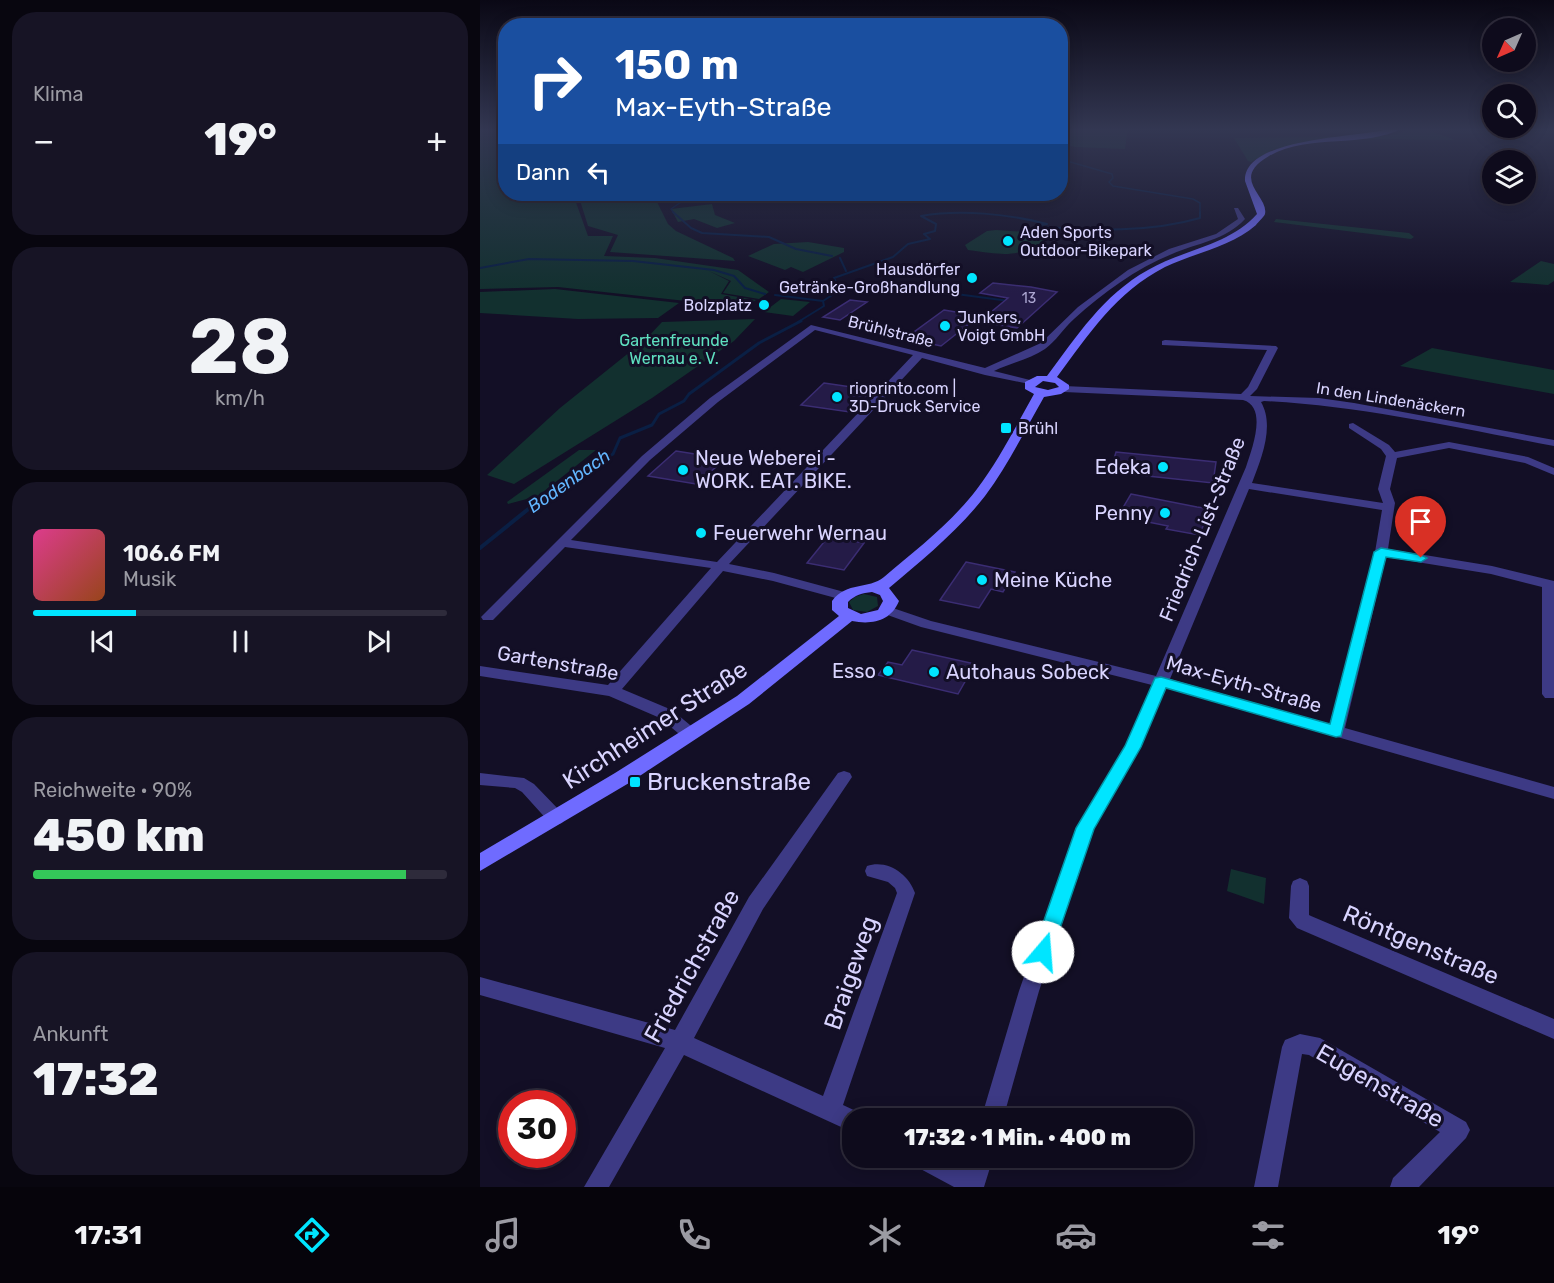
<!DOCTYPE html>
<html lang="de">
<meta charset="utf-8">
<style>
:root{--surface:#0e0b1c;--page:#171425;--text:#f1f3f6;--muted:#9b9ba3;--line:#2e2b3b;--accent:#00e5ff}
body{margin:0;font-family:Rubik,sans-serif;background:var(--page);color:var(--text);height:100vh;display:flex;flex-direction:column;font-size:22px;white-space:nowrap}
*{box-sizing:border-box;margin:0}
p{font-size:20px;color:var(--muted)}
.icon{flex:none;width:33px;height:33px;fill:none;stroke:currentColor;stroke-width:2;stroke-linecap:round;stroke-linejoin:round}
.map{position:relative;flex:1;overflow:hidden}
.details{display:flex;flex-direction:column;gap:12px;padding:12px;background:#08060f;width:480px}
.details>*{flex:none}
.hud{position:absolute;left:18px;top:18px;width:570px;height:183px;border-radius:24px;box-shadow:0 3px 15px #0003,0 0 0 2px var(--line);background:#1a4fa0;color:#fff;overflow:hidden}
.needle{width:39px;rotate:225deg}
.fabs{position:absolute;left:1002px;top:18px;display:grid;gap:12px}
.fabs a{display:grid;place-items:center;width:54px;height:54px;border-radius:50%;background:var(--surface);box-shadow:0 3px 15px #0003,0 0 0 2px var(--line);font-size:30px}
.speed{position:absolute;left:18px;top:1090px;display:flex;gap:12px;font-size:30px;font-weight:700;text-align:center}
.speed>*{display:grid;place-content:center;width:78px;height:78px;border-radius:50%;background:var(--surface);box-shadow:0 3px 15px #0003,0 0 0 2px var(--line);line-height:1}
.speed .limit{border:9px solid #d22;background:#fff;color:#111}
.pin{position:absolute;display:grid;place-items:center;width:51px;height:51px;color:#fff;margin:-62px -26px;border-radius:50% 50% 50% 0;rotate:-45deg;box-shadow:0 0 6px #0007}
.pin .icon{rotate:45deg}
.me{position:absolute;width:66px;margin:-33px;rotate:18deg;stroke-linejoin:round;filter:drop-shadow(0 0 4px #0008)}
.turn{display:flex;align-items:center;gap:21px;height:126px;padding:0 18px;font-size:27px}
.turn .icon{width:78px;height:78px;stroke-width:2.5}
.turn b{display:block;font-size:42px;line-height:51px}
.then{display:flex;align-items:center;height:57px;padding:0 18px;background:#0003;gap:12px;font-size:22px}
.big{font-size:45px;font-weight:800;line-height:1.1}
.details .card{flex:1;display:flex;flex-direction:column;justify-content:center;gap:9px;min-width:0;padding:0 21px;border-radius:24px;background:var(--page)}
.details .dial{align-items:center;gap:0}
.dial b{font-size:78px;line-height:1}
.song{display:flex;align-items:center;gap:18px}
.cover{width:72px;height:72px;border-radius:9px;background:linear-gradient(135deg,hsl(330 70% 55%),hsl(20 70% 35%))}
.played{height:6px;border-radius:3px;background:linear-gradient(90deg,var(--accent) 25%,var(--line) 25%)}
.keys{display:flex;justify-content:space-around;direction:ltr}
.heat{display:flex;justify-content:space-between;align-items:center;font-size:33px;direction:ltr}
.charge{height:9px;border-radius:4px;background:linear-gradient(90deg,#34c759 90%,var(--line) 0)}
.trip{position:absolute;left:362px;top:1108px;width:351px;height:60px;border-radius:24px;background:var(--surface);box-shadow:0 3px 15px #0003,0 0 0 2px var(--line);font-weight:800;line-height:60px;text-align:center}
.tab-bar{display:flex;height:96px;justify-content:space-around;align-items:center;background:#06040b;color:var(--muted)}
.tab-bar .icon{width:42px;height:42px}
.tab-bar .on{color:var(--accent)}
.tab-bar b{font-size:27px;color:var(--text)}
main{display:flex;flex:1;min-height:0}
.map>svg:first-child{display:block}
.green{fill:#12302f}
.lines{fill:none;stroke-linecap:round;stroke-linejoin:round}
.stream-far3{stroke:#0a1f44;stroke-width:1.5}
.stream-far2{stroke:#0a1f44;stroke-width:2}
.stream-far1{stroke:#0a1f44;stroke-width:3}
.stream{stroke:#0a1f44;stroke-width:4}
.building{fill:#241b47;stroke:#3b2d73;stroke-width:1.5}
.street{fill:#3d3a85;fill-rule:evenodd}
.secondary{fill:#6f6bff;fill-rule:evenodd}
.route{fill:#00e5ff;stroke:#0095a6;stroke-width:1.5}
.poi-dot{fill:#00e5ff;stroke:#130f26;stroke-width:2}
.labels{text-anchor:middle;stroke-width:6;stroke-linejoin:round;paint-order:stroke}
.far-number-label{font-size:14px;fill:#aca6d1}
.far-poi-label{font-size:16px;fill:#d9d4ff;stroke:#130f26;text-anchor:start}
.far-street-label{font-size:16px;fill:#d9d4ff;stroke:#130f26}
.far-park-label{font-size:16px;fill:#5fe0c0;stroke:#130f26}
.far-water-label{font-size:18px;font-style:italic;fill:#62b6ff;stroke:#130f26}
.poi-label{font-size:20px;fill:#d9d4ff;stroke:#130f26;text-anchor:start}
.street-label{font-size:20px;fill:#d9d4ff;stroke:#130f26}
.near-street-label{font-size:24px;fill:#d9d4ff;stroke:#130f26}
.near-poi-label{font-size:24px;fill:#d9d4ff;stroke:#130f26;text-anchor:start}
</style>
<main>
<section class="details">
<div class="card"><p>Klima</p>
<div class="heat"><a>−</a><b class="big">19°</b><a>+</a></div>
</div>
<div class="card dial"><b>28</b><p>km/h</p></div>
<div class="card">
<div class="song"><i class="cover"></i><div><b>106.6 FM</b><p>Musik</p></div></div>
<div class="played"></div>
<div class="keys"><svg class="icon" aria-label="previous" viewBox="0 0 24 24"><path d="M18 5L8 12l10 7zM5 5v14"/></svg><svg class="icon" aria-label="pause" viewBox="0 0 24 24"><path d="M8 5v14M16 5v14"/></svg><svg class="icon" aria-label="next" viewBox="0 0 24 24"><path d="M6 5l10 7-10 7zM19 5v14"/></svg></div>
</div>
<div class="card"><p>Reichweite · 90%</p><b class="big">450 km</b><div class="charge"></div></div>
<div class="card"><p>Ankunft</p><b class="big">17:32</b></div>
</section>
<div class="map">
<svg width="1074" height="1187" viewBox="0 0 1074 1187">
<rect width="100%" height="100%" fill="#130f26"/>
<path class="green" d="M0,128h25l1,66h67l15,42h25l-9,20 51,2 83,12 31,22 -10,7 -36,-6 8,-12 -22,-10 20,10 -8,13 35,6 -16,12 -16,-6 -38,-5 -128,-14 -78,2z
M581,128h67l-3,21 -50,-2 -14,-3z
M931,128h12l32,12 -92,-1 34,-5z
M853,137l-61,13 -21,12 -3,-1 -14,-23z
M98,194h75l15,30 8,7 57,27 2,3 -125,-9 8,-17 -30,-9z
M232,204l3,11 20,8 -18,5 -23,-9 -16,3 -7,-13z
M796,219l133,14 5,4 -3,2 -137,-17z
M516,230l48,3 7,4c-36,22 -43,18 -83,13l-3,-5 22,-14z
M328,242l36,6v4l-41,20 -12,-5 -6,3 -37,-14 26,-12z
M1061,261l13,3v17l-6,4 -38,-3z
M75,289l124,14 -21,15 -80,1 -98,-6v-21z
M301,299l29,3 -17,14 -29,-4z
M275,319l-21,22 -82,57 -138,86 -27,-9 73,-67 86,-69 16,-17z
M952,348l122,22v24l-154,-28z
M99,450h17l-58,46 -30,8 -1,-2z
M384,594l13,3 1,9 -11,6 -14,-2 -4,-8 6,-5z
M751,869l35,9 -2,26 -37,-13z"/>
<g class="lines">
<path class="stream-far3" d="M580,154l7,7 45,13 1,4 -4,4 4,4 80,13 7,4v10
M194,213l-3,-4 13,-9 1,-6"/>
<path class="stream-far2" d="M193,212l18,16 11,5 67,4 27,12 36,7
M360,258l6,13
M0,268l49,-9 104,2 81,9 20,6 11,12 20,6
M360,290l71,-2 98,13
M295,295l48,6
M318,322l26,-16 -1,-5 17,-11 -6,-12 59,-21 15,-13 22,-5 -6,-5 11,-3 1,-7 -15,-8c39,-7 88,-2 126,8l-8,1 3,2c53,3 106,6 158,-9v-6"/>
<path class="stream-far1" d="M118,463l15,-9 7,-16 32,-13 7,-11 25,-13 5,-7 70,-51 42,-22"/>
<path class="stream" d="M0,548l67,-54 53,-32"/>
</g>
<path class="building" d="M513,283l38,4 26,5 -40,36 -38,-6 29,-24 -28,-5z
M370,300l17,2 -27,18 -17,-3z
M464,310l35,6 -38,30 -28,-6 9,-6 -8,-2z
M344,383l48,7 -22,22 -49,-7z
M196,451l19,3 28,7 -27,23 -48,-8z
M636,452l100,10 -3,21 -103,-11z
M651,494l66,13 14,2 -12,26 -33,-6 2,-3 -50,-10z
M348,537l36,6 -20,27 -37,-7z
M486,562l49,10 -12,20 -12,-3 -12,19 -39,-8z
M432,650l63,14 -17,30 -80,-19 10,-13 14,3z"/>
<g class="lines">
<path class="street" d="M754,208h4l7,11c-19,21 -48,24 -73,35 -37,15 -69,39 -98,65 -11,10 -18,22 -29,30 -15,10 -34,14 -51,22l40,10v4l-49,-10 -63,-17 -193,206 45,9 74,20 2,3 -2,3 -5,1 -70,-19 -50,-10 -101,118 50,21 24,20 2,4 -2,4h-12l-24,-20 -51,-22 -129,-20v-10l128,19 103,-117 -146,-21 -72,73h-10l-2,-3 161,-161 68,-58 101,-73 174,43 56,-25 37,-36 50,-37 41,-21 47,-15 22,-15zM335,330l98,25 -196,207 -146,-22 79,-80 68,-58z
M685,340l111,6 2,2 -21,41 -7,7 69,2 35,5 200,37v6c-96,-18 -192,-40 -290,-45l-3,1c14,24 0,57 -9,81l131,20 -5,-14 8,-33 -5,-7 -32,-21v-4l4,-1 36,22 6,7 54,-10 79,15 26,11v7l-29,-12 -76,-15 -52,10 -7,31 5,14 -7,46 104,17 62,15v117h-9l-3,-4v-107l-51,-13 -105,-17 -41,171 209,59v12l-388,-111 -25,59 -47,82 -55,162 -36,128h-22l38,-128 57,-163 49,-81 27,-62 -231,-58 -39,-14 -2,-3 7,-4 44,15 225,55 90,-209c6,-18 22,-60 -3,-67l-179,-8 -5,-3 5,-3 177,8 7,-7 19,-37 -105,-5v-4zM769,489l133,21 -7,42 -45,172 -160,-45z
M364,771l6,2 2,4 -89,132 -69,129 129,58 74,-203 -2,-5 -7,-6 -21,-6 -2,-5 2,-5c21,-7 42,9 48,27l-72,212 17,8 3,6h-11v13l-168,-77 -75,132h-25l81,-139 -185,-53v-18l195,53 74,-133 89,-124z
M0,773l44,5 10,6 28,29 3,5 -3,5 -6,2 -6,-2 -28,-31 -7,-4 -35,-3z
M820,878l7,3 2,5v29l2,1 243,103v20l-257,-111 -8,-10 2,-32 2,-5z
M820,1034l20,4 146,84 4,8 -4,8 -47,49h-29l3,-9 47,-46 -131,-77 -7,-1 -24,133h-24l28,-140 3,-7z
M431,1158h37l18,10 3,-10h24l-9,29h-30l-39,-21z"/>
<path class="secondary" d="M913,128h10c-40,21 -94,5 -134,28 -40,23 0,40 -4,58 -1,3 -7,8 -9,11 -25,22 -62,28 -91,42 -49,25 -76,67 -108,110l12,8v4l-8,5 -17,3c-19,33 -36,68 -59,99 -27,35 -63,64 -96,92l10,13c-8,20 -27,24 -47,20l-103,83 -120,79 -149,88v-18l135,-80 122,-77 102,-80 -7,-6v-9c15,-20 36,-11 52,-24 32,-27 67,-54 93,-88 22,-29 39,-63 57,-95l-9,-5v-7l12,-6h10c30,-40 56,-81 101,-106 34,-20 82,-25 109,-56l-12,-33c-2,-45 117,-43 148,-53zM563,381l12,2 4,4 -11,3 -13,-3zM392,592l8,3 3,6 -5,9 -17,4 -13,-6v-6c7,-7 14,-9 24,-10z"/>
</g>
<linearGradient id="sky" x2="0" y2="1"><stop stop-color="#0a0815"/><stop offset="0.44" stop-color="#333752"/><stop offset="1" stop-color="#333752" stop-opacity="0"/></linearGradient>
<rect width="1074" height="294" fill="url(#sky)"/>
<path class="route" d="M901,548l40,7 6,3 -6,4 -35,-5 -45,179 -5,1 -170,-49 -25,59 -47,82 -44,129 -7,2 -7,-2 -3,-6 43,-124 49,-82 30,-68 6,-1 169,47 44,-172z"/>
<g class="poi-dot">
<circle cx="528" cy="241" r="6"/>
<circle cx="492" cy="278" r="6"/>
<circle cx="284" cy="305" r="6"/>
<circle cx="465" cy="326" r="6"/>
<circle cx="357" cy="397" r="6"/>
<rect x="520" y="422" width="12" height="12" rx="3"/>
<circle cx="683" cy="467" r="6"/>
<circle cx="203" cy="470" r="6"/>
<circle cx="685" cy="513" r="6"/>
<circle cx="221" cy="533" r="6"/>
<circle cx="502" cy="580" r="6"/>
<circle cx="408" cy="671" r="6"/>
<circle cx="454" cy="672" r="6"/>
<rect x="149" y="776" width="12" height="12" rx="3"/>
</g>
<g class="labels">
<g class="far-number-label">
<text x="549" y="303">13</text>
</g>
<g class="far-poi-label">
<text x="540" y="238">Aden Sports<tspan x="540" dy="18">Outdoor-Bikepark</tspan></text>
<text x="480" y="275" text-anchor="end">Hausdörfer<tspan x="480" dy="18">Getränke-Großhandlung</tspan></text>
<text x="272" y="311" text-anchor="end">Bolzplatz</text>
<text x="477" y="323">Junkers,<tspan x="477" dy="18">Voigt GmbH</tspan></text>
<text x="369" y="394">rioprinto.com |<tspan x="369" dy="18">3D-Druck Service</tspan></text>
<text x="538" y="434">Brühl</text>
</g>
<g class="far-street-label">
<text transform="translate(411 331) rotate(14)" y="6">Brühlstraße</text>
<text transform="translate(911 399) rotate(9)" y="6">In den Lindenäckern</text>
</g>
<g class="far-park-label">
<text x="194" y="346">Gartenfreunde<tspan x="194" dy="18">Wernau e. V.</tspan></text>
</g>
<g class="far-water-label">
<text transform="translate(89 481) rotate(-35)" y="6">Bodenbach</text>
</g>
<g class="poi-label">
<text x="215" y="465">Neue Weberei -<tspan x="215" dy="23">WORK. EAT. BIKE.</tspan></text>
<text x="671" y="474" text-anchor="end">Edeka</text>
<text x="673" y="520" text-anchor="end">Penny</text>
<text x="233" y="540">Feuerwehr Wernau</text>
<text x="514" y="587">Meine Küche</text>
<text x="396" y="678" text-anchor="end">Esso</text>
<text x="466" y="679">Autohaus Sobeck</text>
</g>
<g class="street-label">
<text transform="translate(722 529) rotate(-68)" y="7">Friedrich-List-Straße</text>
<text transform="translate(78 663) rotate(10)" y="7">Gartenstraße</text>
<text transform="translate(764 684) rotate(16)" y="7">Max-Eyth-Straße</text>
</g>
<g class="near-street-label">
<text transform="translate(175 725) rotate(-33)" y="8">Kirchheimer Straße</text>
<text transform="translate(941 945) rotate(23)" y="8">Röntgenstraße</text>
<text transform="translate(212 966) rotate(-61)" y="8">Friedrichstraße</text>
<text transform="translate(371 973) rotate(-71)" y="8">Braigeweg</text>
<text transform="translate(900 1086) rotate(30)" y="8">Eugenstraße</text>
</g>
<g class="near-poi-label">
<text x="167" y="790">Bruckenstraße</text>
</g>
</g>
</svg>
<div class="fabs">
<a><svg class="needle" viewBox="-14 -14 28 28"><path d="M0-13l5 13h-10z" fill="#e53935"/><path d="M0 13l5-13h-10z" fill="#9b9ba3"/></svg></a>
<a><svg class="icon" aria-label="search" viewBox="0 0 24 24"><circle cx="10" cy="10" r="6"/><path d="M15 15l6 6"/></svg></a>
<a><svg class="icon" aria-label="layers" viewBox="0 0 24 24"><path d="M12 4l9 5-9 5-9-5zM3 14l9 5 9-5"/></svg></a>
</div>
<div class="speed"><div class="limit">30</div></div>
<div class="pin" style="left:941px;top:558px;background:#d93025"><svg class="icon" aria-label="arrive" viewBox="0 0 24 24"><path d="M6 21V4h12l-3 4 3 4H6"/></svg></div>
<svg class="me" style="left:563px;top:952px" viewBox="-20 -20 40 40"><circle r="19" fill="#fff"/><path d="M0-13L10 11 0 6-10 11z" fill="#00e5ff"/></svg>
<div class="trip">17:32 · 1 Min. · 400 m</div>
<div class="hud">
<div class="turn"><svg class="icon" aria-label="right" viewBox="0 0 24 24"><path d="M7 20v-9h11M14 6l5 5-5 5"/></svg><div><b>150 m</b>Max-Eyth-Straße</div></div>
<div class="then">Dann<svg class="icon" aria-label="left" viewBox="0 0 24 24"><path d="M17 20v-9H6M10 6l-5 5 5 5"/></svg></div>
</div>
</div>
</main>
<nav class="tab-bar">
<b>17:31</b>
<svg class="icon on" aria-label="directions" viewBox="0 0 24 24"><path d="M12 3l9 9-9 9-9-9zM9 14v-3h6M13 9l2 2-2 2"/></svg>
<svg class="icon" aria-label="music" viewBox="0 0 24 24"><path d="M9 18V5l10-2v13"/><circle cx="6" cy="18" r="3"/><circle cx="16" cy="16" r="3"/></svg>
<svg class="icon" aria-label="phone" viewBox="0 0 24 24"><path d="M5 4h4l2 5-3 2q2 4 5 5l2-3 5 2v4C11 20 4 13 5 4z"/></svg>
<svg class="icon" aria-label="climate" viewBox="0 0 24 24"><path d="M12 3v18M4 7l16 10M4 17L20 7"/></svg>
<svg class="icon" aria-label="car" viewBox="0 0 24 24"><path d="M5 17H2v-5l4-1 3-4h7l3 4 3 1v5h-3M9 17h6M6 11h13"/><circle cx="7" cy="17" r="2"/><circle cx="17" cy="17" r="2"/></svg>
<svg class="icon" aria-label="filters" viewBox="0 0 24 24"><path d="M4 7h16M4 17h16"/><circle cx="9" cy="7" r="2"/><circle cx="15" cy="17" r="2"/></svg>
<b>19°</b>
</nav>
